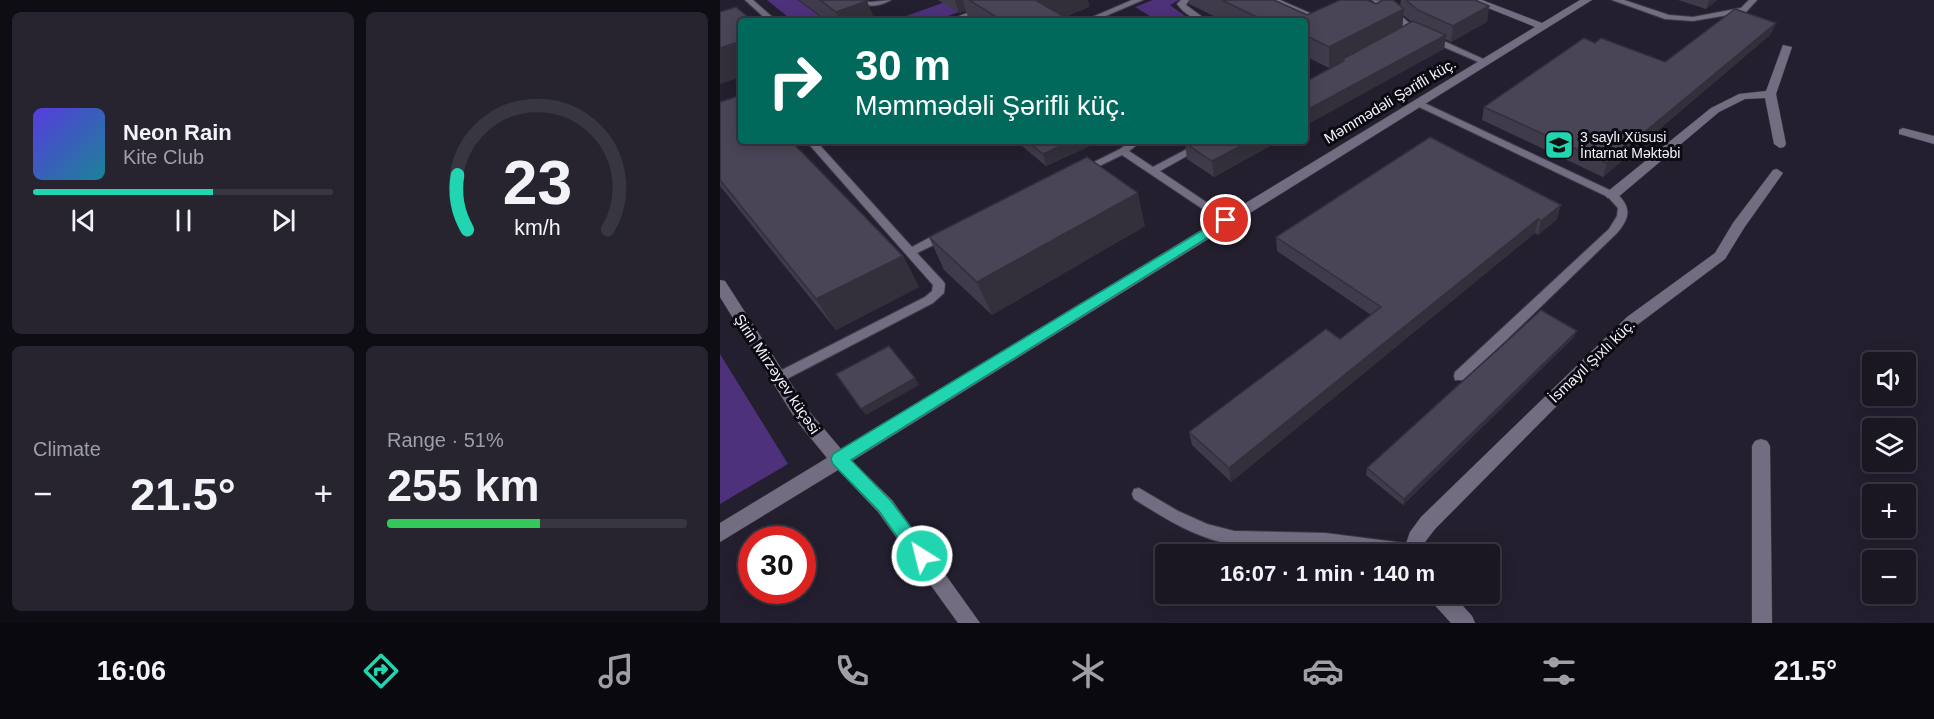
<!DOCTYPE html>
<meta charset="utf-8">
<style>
:root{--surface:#1a1723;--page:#272430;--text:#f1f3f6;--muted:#9f9fa6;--line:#383641;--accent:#20d5b0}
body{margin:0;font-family:Helvetica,sans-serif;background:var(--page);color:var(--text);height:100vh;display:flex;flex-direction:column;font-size:22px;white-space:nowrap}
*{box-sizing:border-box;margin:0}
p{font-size:20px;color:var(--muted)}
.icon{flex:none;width:33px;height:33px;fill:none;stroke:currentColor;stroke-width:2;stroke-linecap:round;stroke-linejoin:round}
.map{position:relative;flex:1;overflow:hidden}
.side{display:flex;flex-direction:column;gap:12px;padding:12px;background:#0e0d13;width:720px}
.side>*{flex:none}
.hud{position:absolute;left:18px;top:18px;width:570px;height:126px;border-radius:6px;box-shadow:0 3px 15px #0003,0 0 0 2px var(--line);background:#00695c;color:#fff;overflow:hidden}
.controls{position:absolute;left:1142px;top:352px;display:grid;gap:12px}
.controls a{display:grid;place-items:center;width:54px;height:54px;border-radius:6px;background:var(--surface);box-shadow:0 3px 15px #0003,0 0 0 2px var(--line);font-size:30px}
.speed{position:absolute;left:18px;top:526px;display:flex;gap:12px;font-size:30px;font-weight:700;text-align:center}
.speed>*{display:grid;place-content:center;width:78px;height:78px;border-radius:50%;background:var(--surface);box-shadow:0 3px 15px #0003,0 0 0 2px var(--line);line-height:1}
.speed .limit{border:9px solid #d22;background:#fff;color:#111}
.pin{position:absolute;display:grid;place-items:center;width:51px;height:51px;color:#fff;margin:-26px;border:3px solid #fff;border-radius:50%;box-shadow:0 2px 6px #0007}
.me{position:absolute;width:66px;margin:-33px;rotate:324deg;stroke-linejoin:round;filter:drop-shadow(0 0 4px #0008)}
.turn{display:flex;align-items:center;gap:21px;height:126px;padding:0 18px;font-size:27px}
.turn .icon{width:78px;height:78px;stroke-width:2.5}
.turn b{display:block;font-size:42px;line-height:51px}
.big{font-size:45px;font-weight:800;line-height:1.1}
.side .widget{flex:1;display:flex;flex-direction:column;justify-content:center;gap:9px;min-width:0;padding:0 21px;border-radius:9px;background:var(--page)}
.side .dial{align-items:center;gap:0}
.dial svg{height:156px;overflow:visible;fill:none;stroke:var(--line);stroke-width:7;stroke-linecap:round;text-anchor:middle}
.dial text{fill:var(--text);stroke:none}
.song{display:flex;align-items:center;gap:18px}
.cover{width:72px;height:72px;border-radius:9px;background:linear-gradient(135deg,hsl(250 70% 55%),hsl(190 70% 35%))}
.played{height:6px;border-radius:3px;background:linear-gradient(90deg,var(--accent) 60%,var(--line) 60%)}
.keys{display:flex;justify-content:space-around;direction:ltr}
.heat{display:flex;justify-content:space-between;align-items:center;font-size:33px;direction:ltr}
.charge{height:9px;border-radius:4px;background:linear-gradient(90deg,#34c759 51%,var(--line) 0)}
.side .tiles{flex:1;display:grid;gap:12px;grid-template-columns:repeat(2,1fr)}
.trip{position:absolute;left:435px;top:544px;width:345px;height:60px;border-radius:6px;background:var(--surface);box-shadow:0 3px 15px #0003,0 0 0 2px var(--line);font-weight:800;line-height:60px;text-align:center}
.dock{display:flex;height:96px;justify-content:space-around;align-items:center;background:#0a090e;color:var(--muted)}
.dock .icon{width:42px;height:42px}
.dock .on{color:var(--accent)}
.dock b{font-size:27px;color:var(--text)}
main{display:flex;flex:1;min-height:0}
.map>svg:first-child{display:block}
.green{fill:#4d317b}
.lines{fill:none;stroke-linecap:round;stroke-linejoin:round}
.service-casing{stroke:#403b49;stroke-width:2}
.minor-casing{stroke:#403b49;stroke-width:1}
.tertiary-casing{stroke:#403b49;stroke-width:1}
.service{fill:#726d81;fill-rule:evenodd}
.minor{fill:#726d81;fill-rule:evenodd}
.tertiary{fill:#726d81;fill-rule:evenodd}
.wall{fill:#3f3b4a;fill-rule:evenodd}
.shaded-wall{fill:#33303c}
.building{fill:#494556;stroke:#33303c;stroke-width:1.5}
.route{fill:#20d5b0;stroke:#158a72;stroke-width:1.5}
.labels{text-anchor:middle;stroke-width:6;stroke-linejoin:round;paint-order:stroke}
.far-poi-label{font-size:14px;fill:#f4f1fd;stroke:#0c0a11;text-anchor:start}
.street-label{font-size:15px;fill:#f4f1fd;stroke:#0c0a11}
</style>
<main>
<section class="side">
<div class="tiles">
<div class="widget">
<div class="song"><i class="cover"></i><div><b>Neon Rain</b><p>Kite Club</p></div></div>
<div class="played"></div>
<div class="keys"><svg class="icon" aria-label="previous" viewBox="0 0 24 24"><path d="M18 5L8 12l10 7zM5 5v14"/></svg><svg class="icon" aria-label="pause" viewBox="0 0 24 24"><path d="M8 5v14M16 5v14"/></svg><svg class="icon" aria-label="next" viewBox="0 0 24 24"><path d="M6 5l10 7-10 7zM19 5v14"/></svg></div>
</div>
<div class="widget dial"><svg viewBox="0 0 100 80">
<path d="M14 69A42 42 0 1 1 86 69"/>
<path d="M14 69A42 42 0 0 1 9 41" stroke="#20d5b0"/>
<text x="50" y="56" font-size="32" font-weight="700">23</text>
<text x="50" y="72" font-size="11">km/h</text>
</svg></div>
<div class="widget"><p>Climate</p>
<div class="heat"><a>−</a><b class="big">21.5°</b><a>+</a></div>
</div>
<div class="widget"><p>Range · 51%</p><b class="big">255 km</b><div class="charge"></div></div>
</div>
</section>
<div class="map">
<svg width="1214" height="623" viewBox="0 0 1214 623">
<rect width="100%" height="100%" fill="#231f2f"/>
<path class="green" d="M47,0h31l28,21h-33z
M231,0h41l-58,21h-42z
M433,0h26l-9,5 22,16h-34l-23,-14z
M0,354l68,110 -68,40z"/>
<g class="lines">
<g class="service-casing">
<path id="service" d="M25,0h8l24,21h-9z
M137,0l14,2 20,-2c-11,6 -24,9 -34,0z
M412,0h11l-49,21h-11z
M461,0h8l-3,5 22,16c-12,0 -24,-7 -31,-17z
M549,0h11l46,20 -7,2z
M652,0l12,1 31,27 75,34 -7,2 -74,-32z
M892,0h12l45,15 24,2 48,-9 8,-8h8l-11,12 -53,9 -28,-2z
M698,100l198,93c16,14 14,25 1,40l-152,147h-10l-1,-4 1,-4 154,-143 8,-13 1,-8 -10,-11 -193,-92v-4z
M86,141h10l96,106 28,-15h8l1,3 -1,3 -31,15 26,28 2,3 -1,9 -11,10 -156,81 -5,-1 -1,-4 1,-4 153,-78 7,-6 1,-6z
M411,141h11l-13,10 24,16 49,-26h12l-54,30 70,47 1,2 -1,2h-8l-100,-67 -37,18h-8l-1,-2 44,-22z
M419,488l39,23 29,13 27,7 91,2 87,11 5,2 3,5 -2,4c-31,0 -61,-5 -92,-8 -30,-2 -62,3 -92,-2 -37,-6 -70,-27 -100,-46l-2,-5 2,-5z"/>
</g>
<g class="minor-casing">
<path id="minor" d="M748,0h14l60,23 38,-23h12l-740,461 40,39 88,123h-22l-80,-111 -40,-42 -118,72v-19l107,-65 -31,-38 -76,-123v-17l5,1 83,129 33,39 694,-422z
M1063,45l9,2 -16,47 10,50 -2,3 -4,1 -6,-4 -9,-46 -20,1 -26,13 -102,86h-10l-1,-3 1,-3 104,-84 28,-14 27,-3z
M1183,128l31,8v8l-35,-10v-4z
M1057,169l6,4 -39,55 -19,31 -88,66 -202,204 -10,13 -3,13h-20l8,-23 11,-15 206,-200 88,-64 18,-30 40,-53z
M1041,439l6,2 3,5 2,177h-20v-177l3,-5z
M708,594h24l20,22 3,7h-24l-20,-22z"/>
</g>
<g class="tertiary-casing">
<path id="tertiary" d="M280,0h14l-54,21h-14z"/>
</g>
<use href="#service" class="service"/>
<use href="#minor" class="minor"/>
<use href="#tertiary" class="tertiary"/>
</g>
<path class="wall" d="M79,0h66l2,1 8,20h-48z
M218,0h150l1,7 -24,10 7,4h-101l-2,-1 -3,-9 -7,2z
M469,0h85l33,15 69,-11 24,2 1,-6h74l14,6 -2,16 -36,20 -6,-3 -1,10 -103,13 -12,6 -24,-12v-35h-81l-35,-17zM683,15l9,7 -10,5z
M958,0h39l-11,9z
M1056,23l-6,12 -167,142 -121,-57 2,-13 111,-64 70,19z
M0,102l183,154 16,31 -83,43 -116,-144z
M710,137l127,82 -19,16 -3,-2 -304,249 -39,-37 -3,-13 151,-93 31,-24 -94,-64 -1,-14z
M296,141h72l2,5 -44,20z
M559,141l-65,36 -27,-18 -2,-16z
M425,226l-153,89 -48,-45 -15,-33z
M854,337l-171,168 -37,-30 1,-7z"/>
<path class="shaded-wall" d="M235,0h8l3,11 -7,2z
M318,0h50l1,7 -35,14 -17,-20z
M989,0h8l-11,9z
M147,1l8,20h-35l-4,-9z
M769,6l-2,16 -36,20 2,-16z
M684,9l-2,21 -61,30v2l-12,6v-21z
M1056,23l-6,12 -167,142 4,-14z
M726,35l-2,14 -139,77v-15z
M21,41v36l-21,7v-36z
M351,141h17l2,5 -44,20 -3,-12z
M530,141h29l-65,36 -2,-16z
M418,193l7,33 -153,89 -15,-33z
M841,205l-4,14 -19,16 3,-14z
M818,219l-3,14 -304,249 -2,-14z
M183,256l16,31 -83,43 -20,-31z
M857,331l-3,6 -171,168 1,-6z
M195,378l4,7 -53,30 -5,-6z"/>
<path class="building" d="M100,0h45l2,1 -31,11z
M249,0h69l-1,1 35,20h-69z
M502,0h52l33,15 33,-15h27l9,4 7,-4h10l11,9 -75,38 -24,-12v-14h-58l10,-4z
M686,0h69l14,6 -36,20 -35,-16z
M16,7l17,14h-12v20l-21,7v-36z
M1015,9l41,14 -169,140 -123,-56 100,-69 11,5 6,-5 64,24z
M693,21l33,14 -141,76v-29l39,-21 -3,-1z
M21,95v46h50l112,115 -87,43 -96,-119v-78z
M710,137l131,68 -20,16 -3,-2 -309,249 -40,-36 137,-103 14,10 41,-32 -105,-70z
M307,141h44l-28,13z
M469,141h61l-38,20 -27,-18z
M367,157l51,36 -161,89 -48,-45z
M821,310l36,21 -173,168 -37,-31z
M169,346l26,32 -54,31 -25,-35z"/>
<path class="route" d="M506,216l5,1v6l-380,237 40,41 37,49 2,6 -2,6 -6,2 -7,-2 -36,-51 -46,-47 -2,-5 2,-5z"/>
<defs>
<g id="school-square" transform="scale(1.5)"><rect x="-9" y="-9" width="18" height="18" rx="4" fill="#20d5b0" stroke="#0c0a11"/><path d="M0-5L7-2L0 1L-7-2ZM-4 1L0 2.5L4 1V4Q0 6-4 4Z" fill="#111"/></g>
</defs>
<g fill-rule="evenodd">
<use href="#school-square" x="839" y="145"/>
</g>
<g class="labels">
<g class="far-poi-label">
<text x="860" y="142">3 saylı Xüsusi<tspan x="860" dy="16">İntarnat Məktəbi</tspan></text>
</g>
<g class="street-label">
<text transform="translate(670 101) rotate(-31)" y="5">Məmmədəli Şərifli küç.</text>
<text transform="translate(872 361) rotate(-44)" y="5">İsmayıl Şıxlı küç.</text>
<text transform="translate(57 374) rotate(56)" y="5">Şirin Mirzəyev küçəsi</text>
</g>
</g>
</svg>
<div class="controls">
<a><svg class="icon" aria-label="sound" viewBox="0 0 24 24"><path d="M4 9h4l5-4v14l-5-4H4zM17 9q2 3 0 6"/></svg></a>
<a><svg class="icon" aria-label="layers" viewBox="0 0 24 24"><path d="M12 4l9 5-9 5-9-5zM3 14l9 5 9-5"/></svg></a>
<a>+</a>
<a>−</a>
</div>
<div class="speed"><div class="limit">30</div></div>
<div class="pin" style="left:506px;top:220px;background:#d93025"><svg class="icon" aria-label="arrive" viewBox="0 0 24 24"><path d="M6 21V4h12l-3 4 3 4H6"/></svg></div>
<svg class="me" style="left:202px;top:556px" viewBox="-20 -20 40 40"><circle r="17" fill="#20d5b0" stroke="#fff" stroke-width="3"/><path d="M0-11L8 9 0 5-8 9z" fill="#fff"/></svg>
<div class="trip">16:07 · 1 min · 140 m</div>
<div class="hud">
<div class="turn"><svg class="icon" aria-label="right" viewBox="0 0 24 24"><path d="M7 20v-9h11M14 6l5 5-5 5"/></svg><div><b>30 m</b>Məmmədəli Şərifli küç.</div></div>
</div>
</div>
</main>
<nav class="dock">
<b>16:06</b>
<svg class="icon on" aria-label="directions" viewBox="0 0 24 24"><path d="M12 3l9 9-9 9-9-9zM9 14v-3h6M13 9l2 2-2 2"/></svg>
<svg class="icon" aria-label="music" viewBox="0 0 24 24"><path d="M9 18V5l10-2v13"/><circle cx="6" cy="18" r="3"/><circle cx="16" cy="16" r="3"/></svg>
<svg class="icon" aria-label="phone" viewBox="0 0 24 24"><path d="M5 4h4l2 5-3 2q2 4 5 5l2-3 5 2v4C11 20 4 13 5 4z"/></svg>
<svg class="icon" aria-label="climate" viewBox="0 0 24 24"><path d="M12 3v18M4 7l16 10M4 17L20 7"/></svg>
<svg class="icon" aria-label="car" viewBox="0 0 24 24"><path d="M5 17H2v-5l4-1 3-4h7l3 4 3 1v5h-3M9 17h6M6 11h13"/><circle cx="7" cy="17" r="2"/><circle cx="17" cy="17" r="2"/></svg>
<svg class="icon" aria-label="filters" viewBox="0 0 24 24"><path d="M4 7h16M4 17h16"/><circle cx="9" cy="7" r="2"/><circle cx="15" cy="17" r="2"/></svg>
<b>21.5°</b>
</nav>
